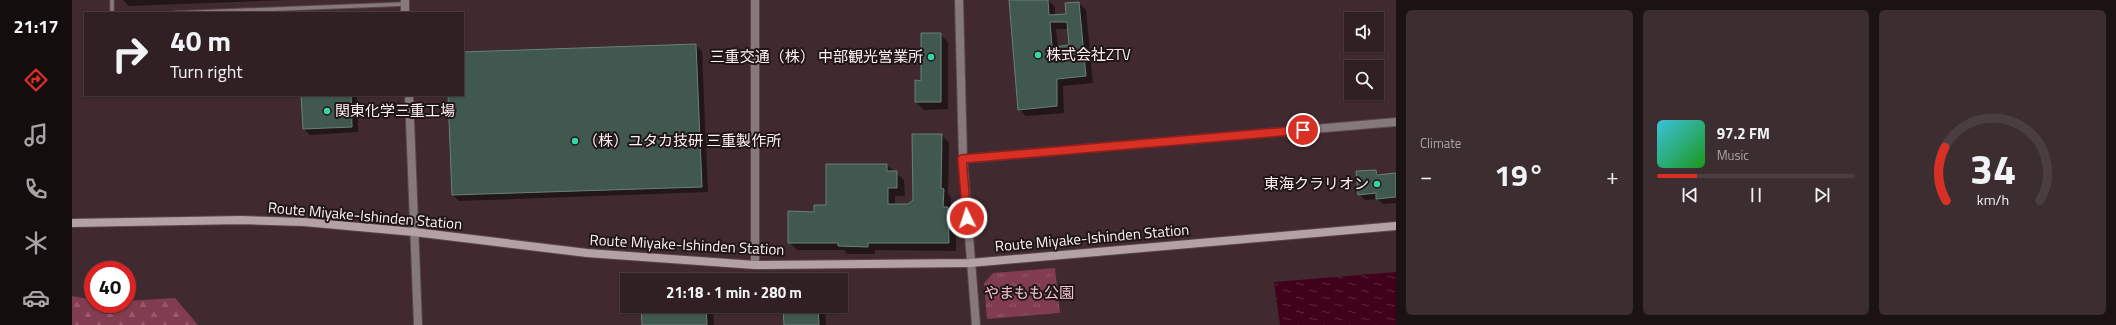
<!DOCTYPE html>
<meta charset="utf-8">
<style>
:root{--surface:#302023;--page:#3c2d30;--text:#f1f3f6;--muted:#a8a3a6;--line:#4b3e41;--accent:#d93025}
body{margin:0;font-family:"Titillium Web","Noto Sans JP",sans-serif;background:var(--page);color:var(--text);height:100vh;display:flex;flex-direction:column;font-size:15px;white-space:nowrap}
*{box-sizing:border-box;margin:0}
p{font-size:13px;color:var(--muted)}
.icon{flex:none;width:22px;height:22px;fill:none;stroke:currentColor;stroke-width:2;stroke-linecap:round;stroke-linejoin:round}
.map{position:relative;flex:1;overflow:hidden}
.side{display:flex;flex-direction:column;gap:10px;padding:10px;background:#1a1213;width:720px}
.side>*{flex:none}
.banner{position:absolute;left:12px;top:12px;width:380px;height:84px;border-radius:0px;box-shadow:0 1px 3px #0004,0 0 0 1px var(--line);background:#302023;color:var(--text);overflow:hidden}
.fabs{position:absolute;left:1272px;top:12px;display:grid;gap:8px}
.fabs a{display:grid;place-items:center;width:40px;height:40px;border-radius:0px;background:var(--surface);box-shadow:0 1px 3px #0004,0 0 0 1px var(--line);font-size:20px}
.speed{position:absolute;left:12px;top:261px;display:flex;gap:8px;font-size:20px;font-weight:700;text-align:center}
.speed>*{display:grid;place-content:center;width:52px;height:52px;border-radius:50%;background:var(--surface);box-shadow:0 1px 3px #0004,0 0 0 1px var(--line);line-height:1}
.speed .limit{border:6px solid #d22;background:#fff;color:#111}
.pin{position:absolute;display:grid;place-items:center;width:34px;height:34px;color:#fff;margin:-17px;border:2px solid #fff;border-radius:50%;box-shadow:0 1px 4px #0007}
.me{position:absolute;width:44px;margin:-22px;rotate:356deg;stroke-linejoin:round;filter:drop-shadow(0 0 3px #0008)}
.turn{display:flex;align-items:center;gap:14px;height:84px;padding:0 20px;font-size:18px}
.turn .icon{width:52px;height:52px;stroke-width:2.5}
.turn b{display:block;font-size:28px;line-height:34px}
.big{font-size:30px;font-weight:700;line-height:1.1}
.side .tile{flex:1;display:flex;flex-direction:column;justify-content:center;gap:6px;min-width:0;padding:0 14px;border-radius:6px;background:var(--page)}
.side .dial{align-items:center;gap:0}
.dial svg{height:104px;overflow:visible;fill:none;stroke:var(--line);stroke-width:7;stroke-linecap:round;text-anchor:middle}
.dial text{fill:var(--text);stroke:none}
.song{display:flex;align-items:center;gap:12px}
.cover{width:48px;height:48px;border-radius:6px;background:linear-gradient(135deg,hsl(190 70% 55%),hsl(120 70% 35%))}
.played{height:4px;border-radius:2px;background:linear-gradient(90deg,var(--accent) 20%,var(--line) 20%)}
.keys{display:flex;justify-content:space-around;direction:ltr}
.heat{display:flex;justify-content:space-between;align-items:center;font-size:22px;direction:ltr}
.side .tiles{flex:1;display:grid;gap:10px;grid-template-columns:repeat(3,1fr)}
.trip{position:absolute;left:548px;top:273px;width:228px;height:40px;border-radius:0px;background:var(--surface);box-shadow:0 1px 3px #0004,0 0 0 1px var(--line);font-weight:700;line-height:40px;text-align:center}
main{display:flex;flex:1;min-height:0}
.dock{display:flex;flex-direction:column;width:72px;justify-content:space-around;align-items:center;background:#130d0e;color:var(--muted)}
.dock .icon{width:28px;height:28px}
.dock .selected{color:var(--accent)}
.dock b{font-size:18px;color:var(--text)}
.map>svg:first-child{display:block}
.grass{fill:url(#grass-tufts)}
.forest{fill:url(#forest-firs)}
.water{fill:url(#water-ripples)}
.shadow{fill:#0007;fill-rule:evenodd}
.building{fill:#40584f;stroke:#688177;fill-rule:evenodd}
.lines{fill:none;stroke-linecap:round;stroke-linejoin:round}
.service-casing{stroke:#5b464b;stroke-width:5.5}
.tertiary-casing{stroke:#5b464b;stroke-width:10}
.secondary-casing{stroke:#5b464b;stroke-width:10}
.service{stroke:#85797b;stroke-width:3.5}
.tertiary{stroke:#85797b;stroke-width:8}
.secondary{stroke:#b4a1a4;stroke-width:8}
.route-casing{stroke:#8d1f18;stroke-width:10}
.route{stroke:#d93025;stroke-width:7}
.poi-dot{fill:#36d4a7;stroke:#201618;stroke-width:1.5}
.labels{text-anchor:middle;stroke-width:4;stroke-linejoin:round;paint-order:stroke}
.poi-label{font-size:15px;fill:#fef1f4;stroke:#201618;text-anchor:start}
.street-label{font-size:15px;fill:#fef1f4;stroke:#201618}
.park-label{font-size:15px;fill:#f7c4ce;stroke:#201618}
</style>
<main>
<nav class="dock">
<b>21:17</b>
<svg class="icon selected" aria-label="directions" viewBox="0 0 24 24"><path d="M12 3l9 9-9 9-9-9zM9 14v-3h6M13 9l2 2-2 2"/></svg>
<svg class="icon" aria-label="music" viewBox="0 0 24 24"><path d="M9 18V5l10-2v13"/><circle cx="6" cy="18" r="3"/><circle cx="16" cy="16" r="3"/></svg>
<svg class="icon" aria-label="phone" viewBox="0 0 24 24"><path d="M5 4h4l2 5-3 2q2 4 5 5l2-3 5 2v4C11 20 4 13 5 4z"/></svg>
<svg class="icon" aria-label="climate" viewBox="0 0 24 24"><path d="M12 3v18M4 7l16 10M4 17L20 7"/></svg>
<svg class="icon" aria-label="car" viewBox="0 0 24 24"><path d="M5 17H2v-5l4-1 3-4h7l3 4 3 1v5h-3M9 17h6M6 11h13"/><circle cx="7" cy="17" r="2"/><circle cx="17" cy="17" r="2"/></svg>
</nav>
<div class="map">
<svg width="1324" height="325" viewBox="0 0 1324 325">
<defs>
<pattern id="grass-tufts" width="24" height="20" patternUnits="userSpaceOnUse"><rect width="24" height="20" fill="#823c4f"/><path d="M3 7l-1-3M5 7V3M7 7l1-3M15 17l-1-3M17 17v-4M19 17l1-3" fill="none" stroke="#955969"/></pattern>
<pattern id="forest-firs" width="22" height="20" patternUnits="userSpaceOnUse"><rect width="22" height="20" fill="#823c4f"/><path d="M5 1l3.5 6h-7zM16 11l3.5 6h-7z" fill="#955969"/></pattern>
<pattern id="water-ripples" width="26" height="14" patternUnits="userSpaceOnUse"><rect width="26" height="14" fill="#40011a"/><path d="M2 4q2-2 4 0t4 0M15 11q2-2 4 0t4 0" fill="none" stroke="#5d263c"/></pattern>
</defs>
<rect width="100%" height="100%" fill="#402a2f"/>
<path class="grass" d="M983,268l5,45 -73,6 -3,-36 9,-10z"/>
<path class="forest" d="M0,296l21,4v4h34v-3l48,-3 23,27h-126z"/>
<path class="water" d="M1324,272v53h-116l-6,-43z"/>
<path class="shadow" d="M51,0h168l-162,6z
M937,0h39l7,7v9l12,-1 12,-12 7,7 7,73 -30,3 1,27 -38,3 -7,-7zM984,29h13l1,17 -12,1z
M868,34l8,8v67l-24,1 -8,-8v-21l6,1z
M624,45l6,6 6,141 -249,9 -6,-6 -4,-100h14v-42z
M230,95h55l1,37 -48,3 -6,-6z
M870,135l7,8 -1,51 3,3v13l5,5v36l-81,-1v4h-28l-3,-4h-47l-8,-8 26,-29 72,-48 17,15 1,16h-10v9h13l6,-4z
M1304,171l5,5 15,-2v29l-13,1 -5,-5 -13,1 -6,-6z
M570,306h71l1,19h-71z
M712,306h41l1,19h-41z"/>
<path class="building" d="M937,0h39l1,15 17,-1 -1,-11 14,-1 7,74 -29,3v27l-39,4zM978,22h17l2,23 -17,2z
M849,33h20v69h-26v-22l6,1z
M624,44l6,143 -250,8 -4,-100h15v-43z
M229,95h50l1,32 -49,2z
M840,134h30l-1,54 3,1 -1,18h5l1,36h-81v4l-30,-1v-3h-50v-32l26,1v-7h12v-41h61v7h10v17h-9v16h20l5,-4z
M1304,170l1,5 19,-2v24l-20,2v-6l-18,2 -2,-24z
M569,306h65l1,19h-65z
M711,306h35l1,19h-35z"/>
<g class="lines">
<g class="service-casing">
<path id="service" d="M40,0v13
M103,13l230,-9"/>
</g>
<g class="tertiary-casing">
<path id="tertiary" d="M333,0v13
M683,0v265
M887,0l4,159 433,-37
M337,95l9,230
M891,159l13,166"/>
</g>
<g class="secondary-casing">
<path id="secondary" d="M0,223l170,-3 62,2 110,10 173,21 168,12 215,-2 426,-37"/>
</g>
<use href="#service" class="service"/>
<use href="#tertiary" class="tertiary"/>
<use href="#secondary" class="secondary"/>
</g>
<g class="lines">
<g class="route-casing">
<path id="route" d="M895,218l-5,-59 341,-29"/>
</g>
<use href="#route" class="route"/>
</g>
<g class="poi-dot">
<circle cx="966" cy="55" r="4"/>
<circle cx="859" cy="57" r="4"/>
<circle cx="255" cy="111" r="4"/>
<circle cx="503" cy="141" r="4"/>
<circle cx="1305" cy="184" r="4"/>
</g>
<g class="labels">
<g class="poi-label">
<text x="974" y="60">株式会社ZTV</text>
<text x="851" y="62" text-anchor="end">三重交通（株） 中部観光営業所</text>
<text x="263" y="116">関東化学三重工場</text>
<text x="511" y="146">（株）ユタカ技研 三重製作所</text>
<text x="1297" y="189" text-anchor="end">東海クラリオン</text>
</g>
<g class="street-label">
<text transform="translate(293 216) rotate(5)" y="5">Route Miyake-Ishinden Station</text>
<text transform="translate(1020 238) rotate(-5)" y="5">Route Miyake-Ishinden Station</text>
<text transform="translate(615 245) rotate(3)" y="5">Route Miyake-Ishinden Station</text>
</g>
<g class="park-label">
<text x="957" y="298">やまもも公園</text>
</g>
</g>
</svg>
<div class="fabs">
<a><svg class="icon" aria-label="sound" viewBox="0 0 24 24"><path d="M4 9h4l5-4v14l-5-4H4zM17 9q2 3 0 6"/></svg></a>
<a><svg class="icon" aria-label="search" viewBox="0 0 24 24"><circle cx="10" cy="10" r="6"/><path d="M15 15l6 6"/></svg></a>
</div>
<div class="speed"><div class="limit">40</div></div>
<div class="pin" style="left:1231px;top:130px;background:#d93025"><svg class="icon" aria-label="arrive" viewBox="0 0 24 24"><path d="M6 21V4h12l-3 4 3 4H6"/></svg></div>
<svg class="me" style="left:895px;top:218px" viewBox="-20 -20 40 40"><circle r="17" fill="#d93025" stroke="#fff" stroke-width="3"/><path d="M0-11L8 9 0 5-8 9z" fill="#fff"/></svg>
<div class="trip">21:18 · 1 min · 280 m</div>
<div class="banner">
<div class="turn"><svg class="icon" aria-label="right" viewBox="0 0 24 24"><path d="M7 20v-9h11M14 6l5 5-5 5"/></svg><div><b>40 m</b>Turn right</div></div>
</div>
</div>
<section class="side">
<div class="tiles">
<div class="tile"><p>Climate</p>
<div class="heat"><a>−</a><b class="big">19°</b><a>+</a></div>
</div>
<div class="tile">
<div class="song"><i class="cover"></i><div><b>97.2 FM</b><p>Music</p></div></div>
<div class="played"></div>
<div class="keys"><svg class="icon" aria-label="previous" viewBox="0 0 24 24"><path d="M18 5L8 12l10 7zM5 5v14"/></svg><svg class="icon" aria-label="pause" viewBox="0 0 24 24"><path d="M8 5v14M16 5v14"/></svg><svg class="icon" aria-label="next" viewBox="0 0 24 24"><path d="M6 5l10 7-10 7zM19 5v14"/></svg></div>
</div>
<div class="tile dial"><svg viewBox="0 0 100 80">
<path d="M14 69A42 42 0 1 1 86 69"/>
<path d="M14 69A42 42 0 0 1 13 28" stroke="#d93025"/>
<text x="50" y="56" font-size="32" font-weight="700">34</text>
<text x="50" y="72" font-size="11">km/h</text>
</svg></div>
</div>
</section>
</main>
